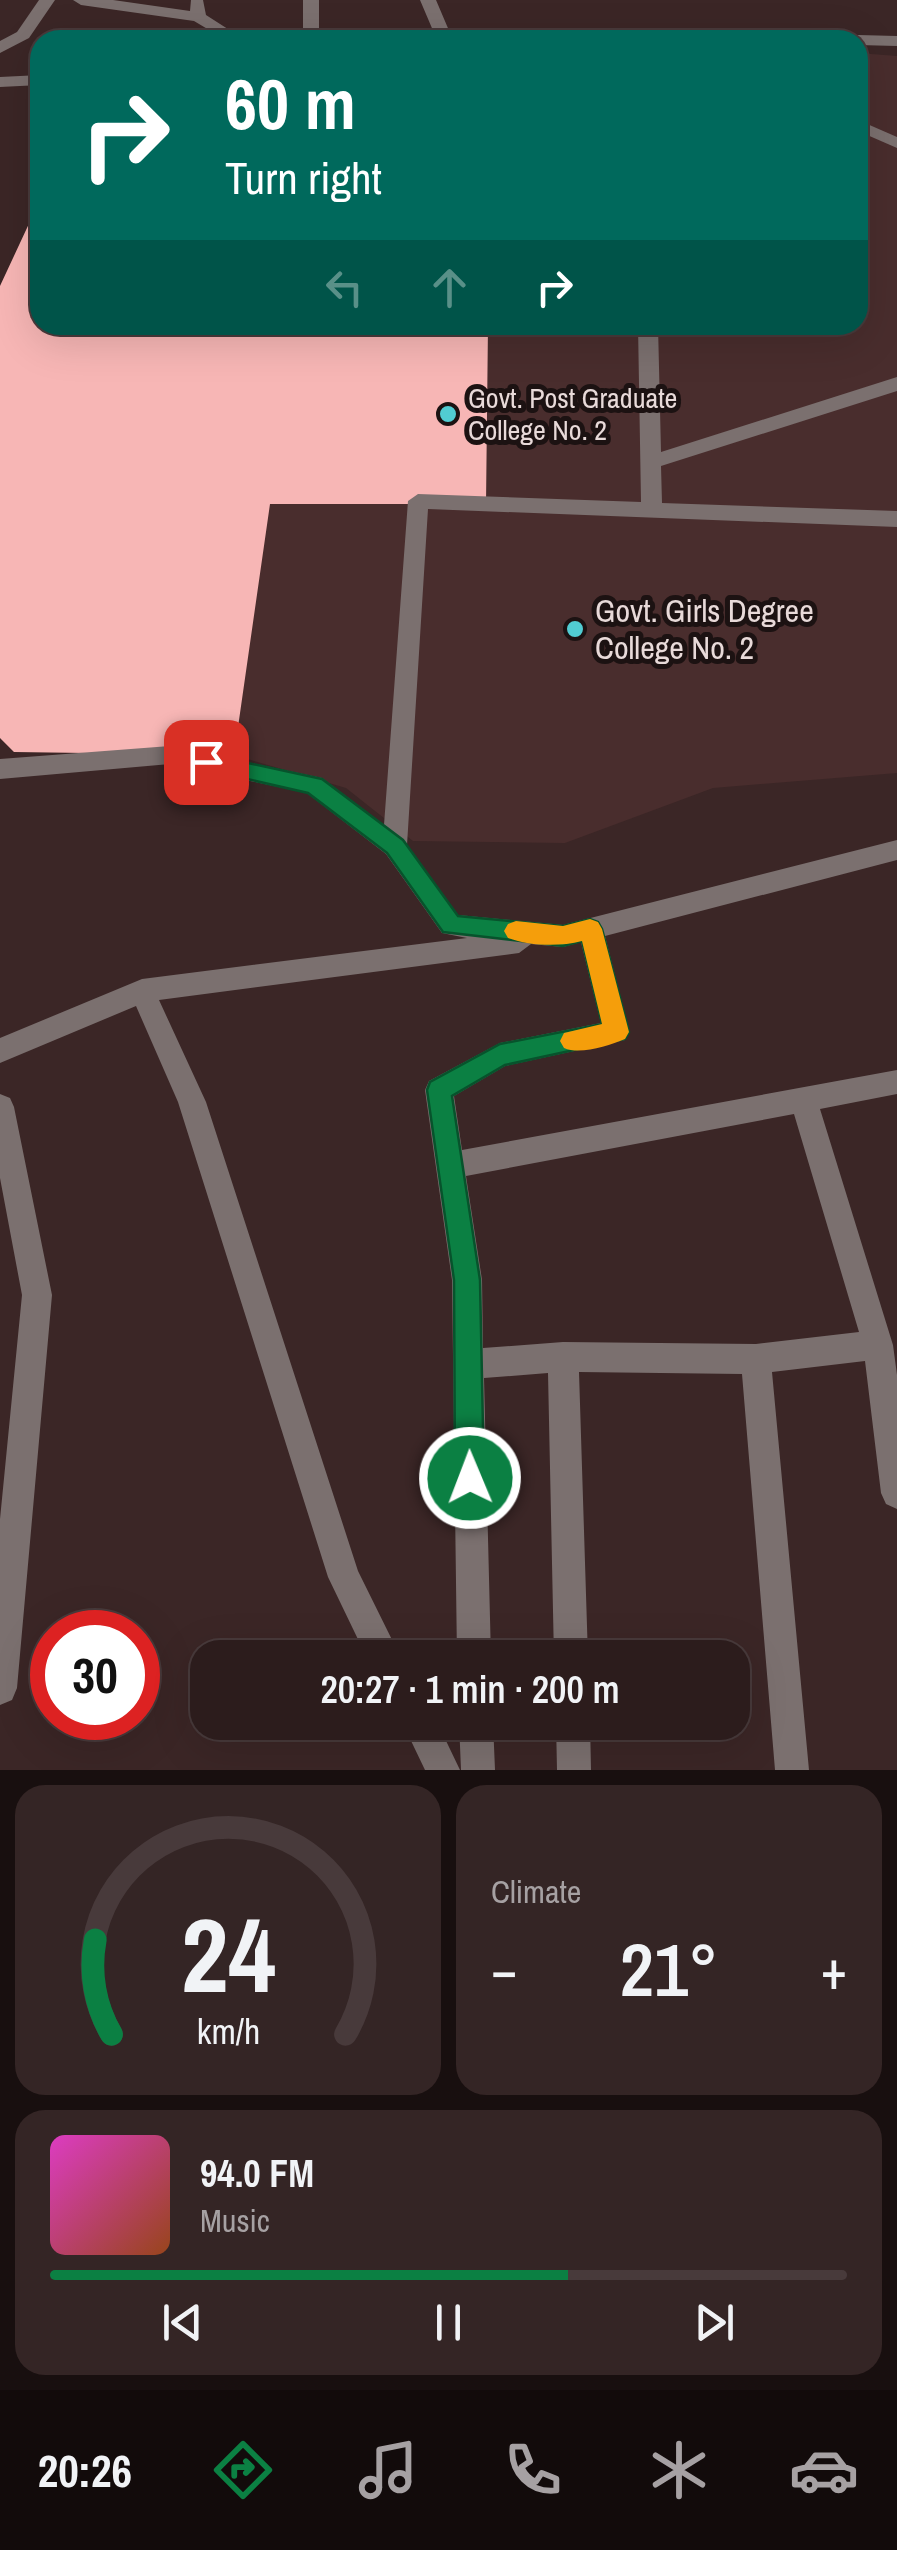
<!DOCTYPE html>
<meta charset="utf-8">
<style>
:root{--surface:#2c1c1c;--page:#342525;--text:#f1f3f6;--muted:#a6a1a3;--line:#483a3b;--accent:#0b8043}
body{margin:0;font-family:"Archivo Narrow",sans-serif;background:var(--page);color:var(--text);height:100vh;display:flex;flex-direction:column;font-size:38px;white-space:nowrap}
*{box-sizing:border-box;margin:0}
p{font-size:32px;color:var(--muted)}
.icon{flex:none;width:55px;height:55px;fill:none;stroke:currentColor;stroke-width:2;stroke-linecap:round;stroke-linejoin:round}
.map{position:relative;height:1770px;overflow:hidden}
.drawer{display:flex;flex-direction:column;gap:15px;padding:15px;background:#180f0f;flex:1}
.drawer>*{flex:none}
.top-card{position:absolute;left:30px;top:30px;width:838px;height:305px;border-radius:30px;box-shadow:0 10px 40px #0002,0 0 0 2px var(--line);background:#00695c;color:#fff;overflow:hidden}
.speed{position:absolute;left:30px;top:1610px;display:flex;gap:20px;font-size:50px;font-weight:700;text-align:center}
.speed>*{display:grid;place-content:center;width:130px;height:130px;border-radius:50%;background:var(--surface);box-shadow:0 10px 40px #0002,0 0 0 2px var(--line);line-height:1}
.speed .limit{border:15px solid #d22;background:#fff;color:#111}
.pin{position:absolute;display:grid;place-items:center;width:85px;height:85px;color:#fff;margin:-42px;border-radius:20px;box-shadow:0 5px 15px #0006}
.me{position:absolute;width:110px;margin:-55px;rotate:359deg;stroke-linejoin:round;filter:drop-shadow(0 0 8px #0008)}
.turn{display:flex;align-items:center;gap:35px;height:210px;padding:0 30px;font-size:45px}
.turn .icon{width:130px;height:130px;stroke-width:2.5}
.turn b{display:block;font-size:70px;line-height:85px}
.lanes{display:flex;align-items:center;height:95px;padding:0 30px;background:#0003;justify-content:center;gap:50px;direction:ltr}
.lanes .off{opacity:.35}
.big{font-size:75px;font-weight:600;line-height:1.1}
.drawer .widget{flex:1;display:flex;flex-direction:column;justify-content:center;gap:15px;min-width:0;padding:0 35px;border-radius:30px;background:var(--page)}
.drawer .dial{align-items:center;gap:0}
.dial svg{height:260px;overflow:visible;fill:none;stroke:var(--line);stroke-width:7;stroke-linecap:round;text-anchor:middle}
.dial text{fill:var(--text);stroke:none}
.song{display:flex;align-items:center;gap:30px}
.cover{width:120px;height:120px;border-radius:15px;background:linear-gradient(135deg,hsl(310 70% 55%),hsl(20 70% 35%))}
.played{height:10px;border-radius:5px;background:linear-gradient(90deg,var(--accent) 65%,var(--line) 65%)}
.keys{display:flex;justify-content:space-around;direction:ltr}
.heat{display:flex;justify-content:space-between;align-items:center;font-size:55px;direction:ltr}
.drawer .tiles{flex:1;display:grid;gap:15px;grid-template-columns:1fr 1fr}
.widget:last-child{grid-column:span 2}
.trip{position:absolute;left:190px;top:1640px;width:560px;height:100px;border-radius:30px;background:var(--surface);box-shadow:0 10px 40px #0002,0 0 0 2px var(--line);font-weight:600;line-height:100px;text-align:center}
.tabs{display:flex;height:160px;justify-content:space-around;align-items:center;background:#120b0b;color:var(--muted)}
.tabs .icon{width:70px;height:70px}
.tabs .current{color:var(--accent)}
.tabs b{font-size:45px;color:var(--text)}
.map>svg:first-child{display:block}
.built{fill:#492d2d}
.building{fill:#f7b6b5}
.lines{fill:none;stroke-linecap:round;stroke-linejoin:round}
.minor{fill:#7b706f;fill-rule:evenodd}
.route{fill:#0b8043;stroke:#07532c;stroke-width:2.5}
.slow{fill:#f59e0b}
.poi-dot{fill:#51ccd2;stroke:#1c1212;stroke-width:4}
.labels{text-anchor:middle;stroke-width:10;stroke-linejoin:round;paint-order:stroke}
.far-poi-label{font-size:28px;fill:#e8dad9;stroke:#1c1212;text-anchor:start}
.poi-label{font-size:32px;fill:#e8dad9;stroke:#1c1212;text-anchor:start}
</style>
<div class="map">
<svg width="897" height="1770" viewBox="0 0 897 1770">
<rect width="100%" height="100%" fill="#3b2626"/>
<path class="built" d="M858,53l39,3v717l-184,15 -148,55 -152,-2 -67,-53 -112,-33 -220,-3 -14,-14v-452l40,-86v125h818z"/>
<path class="building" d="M40,200v125h448l-2,179h-216l-36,251 -220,-3 -14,-14v-452z"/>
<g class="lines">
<path class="minor" d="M39,0h16l-26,38 -29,15v-12l17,-9z
M73,0h40l77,11 1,-11h12l3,15 39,25h-19l-32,-19 -113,-16z
M303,0h16v40h-16z
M420,0h16l17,40h-16z
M858,35l39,1v10l-39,-1v-5h-8z
M40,75v10l-40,2v-10z
M858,120l39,17v11l-39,-17z
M638,325h20l3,127 236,-75v14l-236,75 1,37 235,8v16l-469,-18 -21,336 51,70 105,10 334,-85v20l-292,76 24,96 -4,8 -120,26 -51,30 8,54 435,-80v24l-77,15 73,236 4,30v134l-11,-5 -5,-11 -16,-132 -93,11 37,398h-34l-33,-396 -163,-2 9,286h-34l-6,-285 -64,5 7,280h-34l-5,-378 -27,-190 4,-9 71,-38 101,-20 -20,-81 -18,5 -32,-3 -12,9 -360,47 47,102 152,469 43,87h-34l-39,-81 -150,-475 -42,-96 -136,57v-25l142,-59 325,-41 -25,-5 -56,-79 -79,-61 -137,-29 -170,15v-20l170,-13 152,32 62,47 24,-324 10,-7 223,8zM794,1114l65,218 -103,12 -193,-2 -80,6 -1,-68 -16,-104z
M0,1094l10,4 4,9 38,188 -35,393 -5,12 -12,5v-186l22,-224 -22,-117z
M402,1722h35l23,48h-35z
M459,1722h34l2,48h-34z
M556,1722h34l1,48h-34z"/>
</g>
<path class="route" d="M206,754l116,25 81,61 55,76 105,10 27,-7 8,3 4,7 27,103 -4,7 -120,26 -53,31 28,184 4,198 -4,10 -10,5 -11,-5 -4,-10 -1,-198 -27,-190 3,-8 70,-38 102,-20 -20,-83 -19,5 -120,-14 -56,-79 -79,-60 -109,-25 -4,-6z"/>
<path class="slow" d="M590,919l8,3 4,7 27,103 -4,7c-17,7 -45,16 -61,9l-4,-7 4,-8 38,-9 -20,-83c-23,6 -52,5 -74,-3l-4,-7 4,-7 8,-3 47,5z"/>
<g class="poi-dot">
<circle cx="448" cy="414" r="10"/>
<circle cx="575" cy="629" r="10"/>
</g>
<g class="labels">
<g class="far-poi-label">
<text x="468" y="408">Govt. Post Graduate<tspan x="468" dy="32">College No. 2</tspan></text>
</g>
<g class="poi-label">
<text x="595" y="622">Govt. Girls Degree<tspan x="595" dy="37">College No. 2</tspan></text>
</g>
</g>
</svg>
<div class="speed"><div class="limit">30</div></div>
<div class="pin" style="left:206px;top:762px;background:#d93025"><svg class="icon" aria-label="arrive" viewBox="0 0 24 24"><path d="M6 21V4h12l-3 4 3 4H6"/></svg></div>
<svg class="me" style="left:470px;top:1478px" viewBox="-20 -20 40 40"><circle r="17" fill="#0b8043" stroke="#fff" stroke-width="3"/><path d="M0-11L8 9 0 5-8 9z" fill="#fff"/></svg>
<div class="trip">20:27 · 1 min · 200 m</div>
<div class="top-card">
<div class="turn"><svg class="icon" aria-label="right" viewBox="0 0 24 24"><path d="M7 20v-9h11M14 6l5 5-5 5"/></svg><div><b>60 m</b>Turn right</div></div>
<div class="lanes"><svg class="icon off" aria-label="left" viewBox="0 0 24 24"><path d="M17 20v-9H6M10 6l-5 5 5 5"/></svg><svg class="icon off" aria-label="ahead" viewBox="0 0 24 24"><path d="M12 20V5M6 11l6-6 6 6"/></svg><svg class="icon" aria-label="right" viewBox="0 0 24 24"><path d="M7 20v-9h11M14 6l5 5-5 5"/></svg></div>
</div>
</div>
<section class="drawer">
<div class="tiles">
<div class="widget dial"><svg viewBox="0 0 100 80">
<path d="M14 69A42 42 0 1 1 86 69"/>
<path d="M14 69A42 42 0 0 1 9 40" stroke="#0b8043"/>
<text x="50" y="56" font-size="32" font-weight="700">24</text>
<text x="50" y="72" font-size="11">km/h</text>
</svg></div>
<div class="widget"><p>Climate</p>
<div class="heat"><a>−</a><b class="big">21°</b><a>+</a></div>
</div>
<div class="widget">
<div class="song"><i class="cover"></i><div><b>94.0 FM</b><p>Music</p></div></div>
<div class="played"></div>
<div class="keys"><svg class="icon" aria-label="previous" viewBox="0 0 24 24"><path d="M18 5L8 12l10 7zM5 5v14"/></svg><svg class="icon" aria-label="pause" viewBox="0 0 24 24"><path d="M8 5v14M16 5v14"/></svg><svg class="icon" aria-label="next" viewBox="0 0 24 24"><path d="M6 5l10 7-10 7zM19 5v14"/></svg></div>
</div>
</div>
</section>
<nav class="tabs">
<b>20:26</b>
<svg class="icon current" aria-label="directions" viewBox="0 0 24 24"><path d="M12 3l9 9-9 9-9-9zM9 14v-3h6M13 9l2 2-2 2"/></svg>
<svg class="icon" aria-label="music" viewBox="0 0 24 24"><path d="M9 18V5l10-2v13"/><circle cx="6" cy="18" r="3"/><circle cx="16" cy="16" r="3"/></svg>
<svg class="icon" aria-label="phone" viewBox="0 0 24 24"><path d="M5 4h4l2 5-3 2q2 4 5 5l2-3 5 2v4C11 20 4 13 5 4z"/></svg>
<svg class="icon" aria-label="climate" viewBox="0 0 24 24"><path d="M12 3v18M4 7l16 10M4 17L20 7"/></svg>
<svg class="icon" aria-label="car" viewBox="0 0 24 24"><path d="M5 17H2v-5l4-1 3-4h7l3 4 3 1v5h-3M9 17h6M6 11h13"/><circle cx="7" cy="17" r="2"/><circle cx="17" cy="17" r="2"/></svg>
</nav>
